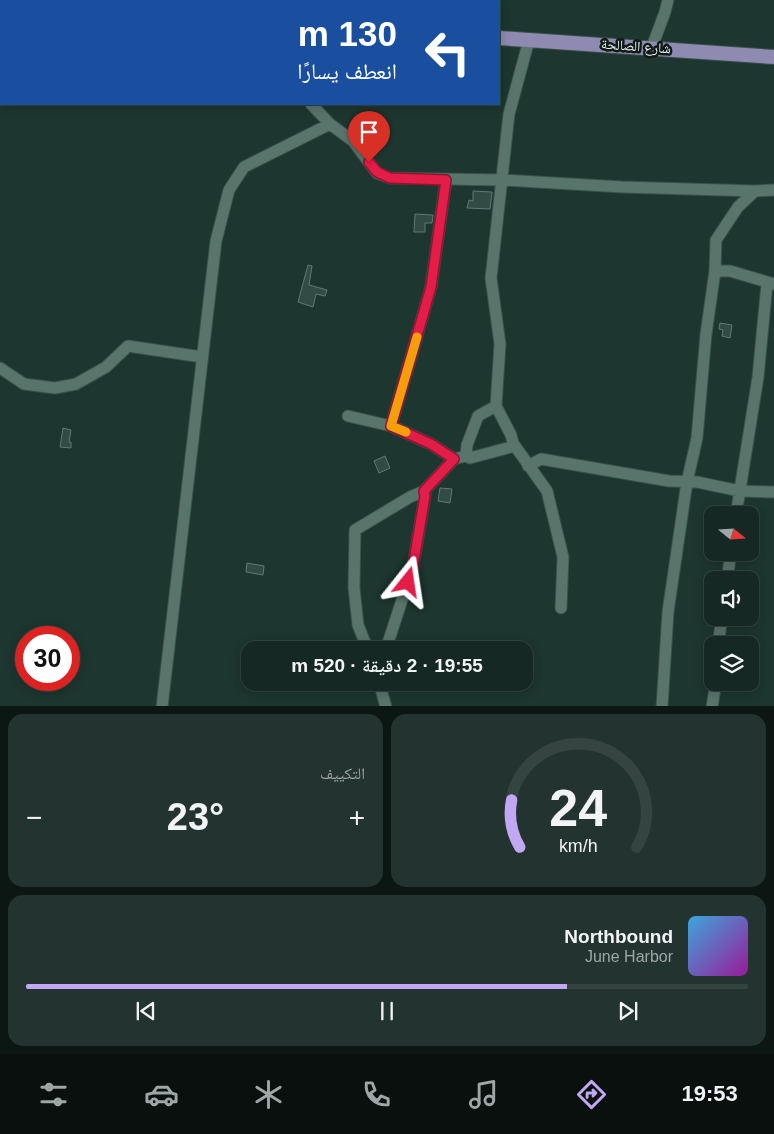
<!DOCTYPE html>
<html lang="ar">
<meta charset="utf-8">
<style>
:root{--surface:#162823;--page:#233430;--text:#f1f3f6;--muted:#9ea6a6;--line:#354441;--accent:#c2a7f2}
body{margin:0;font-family:Arial,"Noto Naskh Arabic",sans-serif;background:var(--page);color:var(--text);direction:rtl;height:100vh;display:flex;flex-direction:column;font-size:19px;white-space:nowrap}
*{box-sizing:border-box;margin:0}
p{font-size:16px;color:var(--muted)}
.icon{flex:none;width:28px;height:28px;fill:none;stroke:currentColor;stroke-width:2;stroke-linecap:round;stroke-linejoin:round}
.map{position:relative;height:706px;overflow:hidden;direction:ltr}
.panel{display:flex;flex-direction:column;gap:8px;padding:8px;background:#0c1613;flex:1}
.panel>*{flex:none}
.banner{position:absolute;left:0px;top:0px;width:500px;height:105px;box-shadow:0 2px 12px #0003,0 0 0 1px var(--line);direction:rtl;background:#1a4fa0;color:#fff;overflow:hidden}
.needle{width:32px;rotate:108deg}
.fabs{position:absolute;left:704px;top:506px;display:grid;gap:10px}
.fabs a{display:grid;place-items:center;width:55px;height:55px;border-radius:10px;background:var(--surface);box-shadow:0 2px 12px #0003,0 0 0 1px var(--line);font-size:25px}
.speed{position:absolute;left:15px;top:626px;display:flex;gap:10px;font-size:25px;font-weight:700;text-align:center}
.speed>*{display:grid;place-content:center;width:65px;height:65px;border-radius:50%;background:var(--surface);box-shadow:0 2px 12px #0003,0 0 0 1px var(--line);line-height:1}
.speed .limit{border:8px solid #d22;background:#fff;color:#111}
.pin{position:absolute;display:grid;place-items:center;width:42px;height:42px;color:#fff;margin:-51px -21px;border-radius:50% 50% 50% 0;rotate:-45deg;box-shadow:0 0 5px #0007}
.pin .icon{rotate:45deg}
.me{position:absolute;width:55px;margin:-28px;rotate:15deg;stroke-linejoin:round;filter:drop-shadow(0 0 4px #0008)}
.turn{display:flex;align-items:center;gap:18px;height:105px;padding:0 20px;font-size:22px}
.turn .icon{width:65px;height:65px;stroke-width:2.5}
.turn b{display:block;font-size:35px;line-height:42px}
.big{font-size:38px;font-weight:600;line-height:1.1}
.panel .widget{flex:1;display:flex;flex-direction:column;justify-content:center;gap:8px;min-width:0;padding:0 18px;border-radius:15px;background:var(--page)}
.panel .dial{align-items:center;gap:0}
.dial svg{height:130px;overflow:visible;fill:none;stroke:var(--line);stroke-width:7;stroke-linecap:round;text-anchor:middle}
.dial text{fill:var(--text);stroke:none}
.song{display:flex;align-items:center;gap:15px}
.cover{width:60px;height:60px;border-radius:8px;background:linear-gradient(135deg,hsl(200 70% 55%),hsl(300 70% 35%))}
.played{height:5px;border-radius:2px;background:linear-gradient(90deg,var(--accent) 75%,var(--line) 75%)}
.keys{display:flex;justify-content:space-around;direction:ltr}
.heat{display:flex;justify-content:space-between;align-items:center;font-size:28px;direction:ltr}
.panel .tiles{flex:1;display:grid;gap:8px;grid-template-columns:1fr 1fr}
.widget:last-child{grid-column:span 2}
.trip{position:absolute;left:241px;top:641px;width:292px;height:50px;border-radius:15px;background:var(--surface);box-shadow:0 2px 12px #0003,0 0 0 1px var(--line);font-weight:600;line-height:50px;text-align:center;direction:rtl}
.tab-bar{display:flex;height:80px;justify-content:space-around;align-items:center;background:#09100e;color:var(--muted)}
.tab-bar .icon{width:35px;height:35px}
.tab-bar .on{color:var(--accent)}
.tab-bar b{font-size:22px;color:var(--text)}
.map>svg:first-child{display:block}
.building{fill:#324c45;stroke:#5f7a72}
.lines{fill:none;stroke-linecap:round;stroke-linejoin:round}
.minor-casing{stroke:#3a514b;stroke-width:13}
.major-casing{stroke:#3a514b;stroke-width:16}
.minor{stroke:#59746b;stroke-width:11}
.major{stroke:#8e8ab1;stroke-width:14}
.route-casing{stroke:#92132f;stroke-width:12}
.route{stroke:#e11d48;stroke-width:9}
.slow{stroke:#f59e0b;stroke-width:9}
.labels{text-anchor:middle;stroke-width:5;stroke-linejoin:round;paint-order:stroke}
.street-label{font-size:14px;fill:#e7f5f0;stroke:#101b17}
</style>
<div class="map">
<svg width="774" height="707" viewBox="0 0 774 707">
<rect width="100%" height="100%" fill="#1d362f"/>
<path class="building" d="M473,191l19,1 -2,17 -23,-1 2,-8 4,1z
M415,214l18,1 -1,8h-7v9h-11z
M308,265l4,1 -3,19 18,5 -2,6 -9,-2 -3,13 -15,-5z
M720,323l12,2 -2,13 -8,-2 1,-6 -4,-1z
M63,428l8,2 -2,12h2v6l-11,-1z
M385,456l5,12 -11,5 -5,-12z
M440,488l12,1 -2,14 -12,-2z
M247,563l17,3 -1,9 -17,-3z"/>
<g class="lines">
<g class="minor-casing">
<path id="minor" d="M529,40l-20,74 -18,164 9,66 -4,62 15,29 3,12 1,-1 32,45 16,66 -2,51
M652,47l13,-35 3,-12
M311,104l19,20
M715,271h15l44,13
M0,368l24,16 31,4 21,-4 30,-17 22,-21 74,11
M348,416l43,10 40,18 23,15
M391,426l40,-139 15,-107
M466,456l1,-11 11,-29 18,-10
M528,466l13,-7 128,22 28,1 43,9 34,1
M736,515l22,-138 9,-93
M727,580l4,-28
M718,645l4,-27
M368,650l-10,-25 -4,-37 1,-58 55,-33 14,-6 30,-32 12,-3 4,2 45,-12
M378,650l9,-4 26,-80 12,-70 -1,-5
M379,682l7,25
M162,707l54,-466 13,-51 15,-23 86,-43 23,17 24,32 13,5 112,2 120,7 133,4
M662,707l6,-95 19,-130 10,-44 9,-104 9,-63 1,-31 22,-33 17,-16 19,-1
M712,707l4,-25"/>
</g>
<g class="major-casing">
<path id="major" d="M499,38l275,19
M0,60h1"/>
</g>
<use href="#minor" class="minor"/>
<use href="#major" class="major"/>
</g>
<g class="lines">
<g class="route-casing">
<path id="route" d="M369,162l8,10 13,6 56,2 -15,107 -40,139 40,18 23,15 -30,32 1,5 -12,70 -5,16"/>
</g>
<use href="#route" class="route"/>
<path class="slow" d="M406,432l-15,-6 26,-89"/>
</g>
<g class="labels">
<g class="street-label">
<text transform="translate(636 46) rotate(4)" y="5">شارع الصالحة</text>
</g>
</g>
</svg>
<div class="fabs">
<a><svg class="needle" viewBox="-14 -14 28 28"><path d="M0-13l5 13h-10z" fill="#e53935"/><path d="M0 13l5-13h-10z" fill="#9ea6a6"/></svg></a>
<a><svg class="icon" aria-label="sound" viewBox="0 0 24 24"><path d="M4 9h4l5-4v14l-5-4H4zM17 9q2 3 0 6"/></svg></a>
<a><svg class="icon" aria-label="layers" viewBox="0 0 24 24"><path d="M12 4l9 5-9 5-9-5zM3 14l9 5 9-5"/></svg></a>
</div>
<div class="speed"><div class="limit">30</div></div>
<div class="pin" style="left:369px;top:162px;background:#d93025"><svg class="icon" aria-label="arrive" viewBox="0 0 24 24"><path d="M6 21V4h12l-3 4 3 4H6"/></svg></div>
<svg class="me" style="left:408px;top:582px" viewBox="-20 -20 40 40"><path d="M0-17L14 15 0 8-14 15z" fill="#e11d48" stroke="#fff" stroke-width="4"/></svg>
<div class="trip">19:55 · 2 دقيقة · 520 m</div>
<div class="banner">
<div class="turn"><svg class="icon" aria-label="left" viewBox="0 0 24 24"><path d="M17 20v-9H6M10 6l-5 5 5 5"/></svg><div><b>130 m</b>انعطف يسارًا</div></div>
</div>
</div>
<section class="panel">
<div class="tiles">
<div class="widget dial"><svg viewBox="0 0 100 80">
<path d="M14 69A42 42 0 1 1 86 69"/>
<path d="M14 69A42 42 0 0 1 9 40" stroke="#c2a7f2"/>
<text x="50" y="56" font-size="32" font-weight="700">24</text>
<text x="50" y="72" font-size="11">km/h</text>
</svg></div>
<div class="widget"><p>التكييف</p>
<div class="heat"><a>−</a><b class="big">23°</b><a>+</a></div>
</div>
<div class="widget">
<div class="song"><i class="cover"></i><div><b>Northbound</b><p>June Harbor</p></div></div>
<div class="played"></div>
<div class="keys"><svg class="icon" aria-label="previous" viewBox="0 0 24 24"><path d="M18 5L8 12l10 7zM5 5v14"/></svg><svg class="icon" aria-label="pause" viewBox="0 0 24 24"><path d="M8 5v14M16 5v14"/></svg><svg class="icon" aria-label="next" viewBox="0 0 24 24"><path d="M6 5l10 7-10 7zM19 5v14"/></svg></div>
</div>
</div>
</section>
<nav class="tab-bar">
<b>19:53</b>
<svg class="icon on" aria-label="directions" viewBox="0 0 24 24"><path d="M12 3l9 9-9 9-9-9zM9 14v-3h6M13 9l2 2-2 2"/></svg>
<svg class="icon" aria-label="music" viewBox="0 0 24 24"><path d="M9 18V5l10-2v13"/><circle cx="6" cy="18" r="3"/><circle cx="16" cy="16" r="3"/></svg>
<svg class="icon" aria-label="phone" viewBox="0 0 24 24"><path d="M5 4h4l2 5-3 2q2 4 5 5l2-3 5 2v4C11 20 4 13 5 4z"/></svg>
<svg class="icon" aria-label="climate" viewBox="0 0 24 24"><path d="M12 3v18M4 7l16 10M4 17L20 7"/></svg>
<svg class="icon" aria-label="car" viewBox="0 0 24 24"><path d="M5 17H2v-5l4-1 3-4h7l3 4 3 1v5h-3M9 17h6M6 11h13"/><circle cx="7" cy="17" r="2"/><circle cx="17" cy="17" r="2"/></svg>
<svg class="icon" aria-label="filters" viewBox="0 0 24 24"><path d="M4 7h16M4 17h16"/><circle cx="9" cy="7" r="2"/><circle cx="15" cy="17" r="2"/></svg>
</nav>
